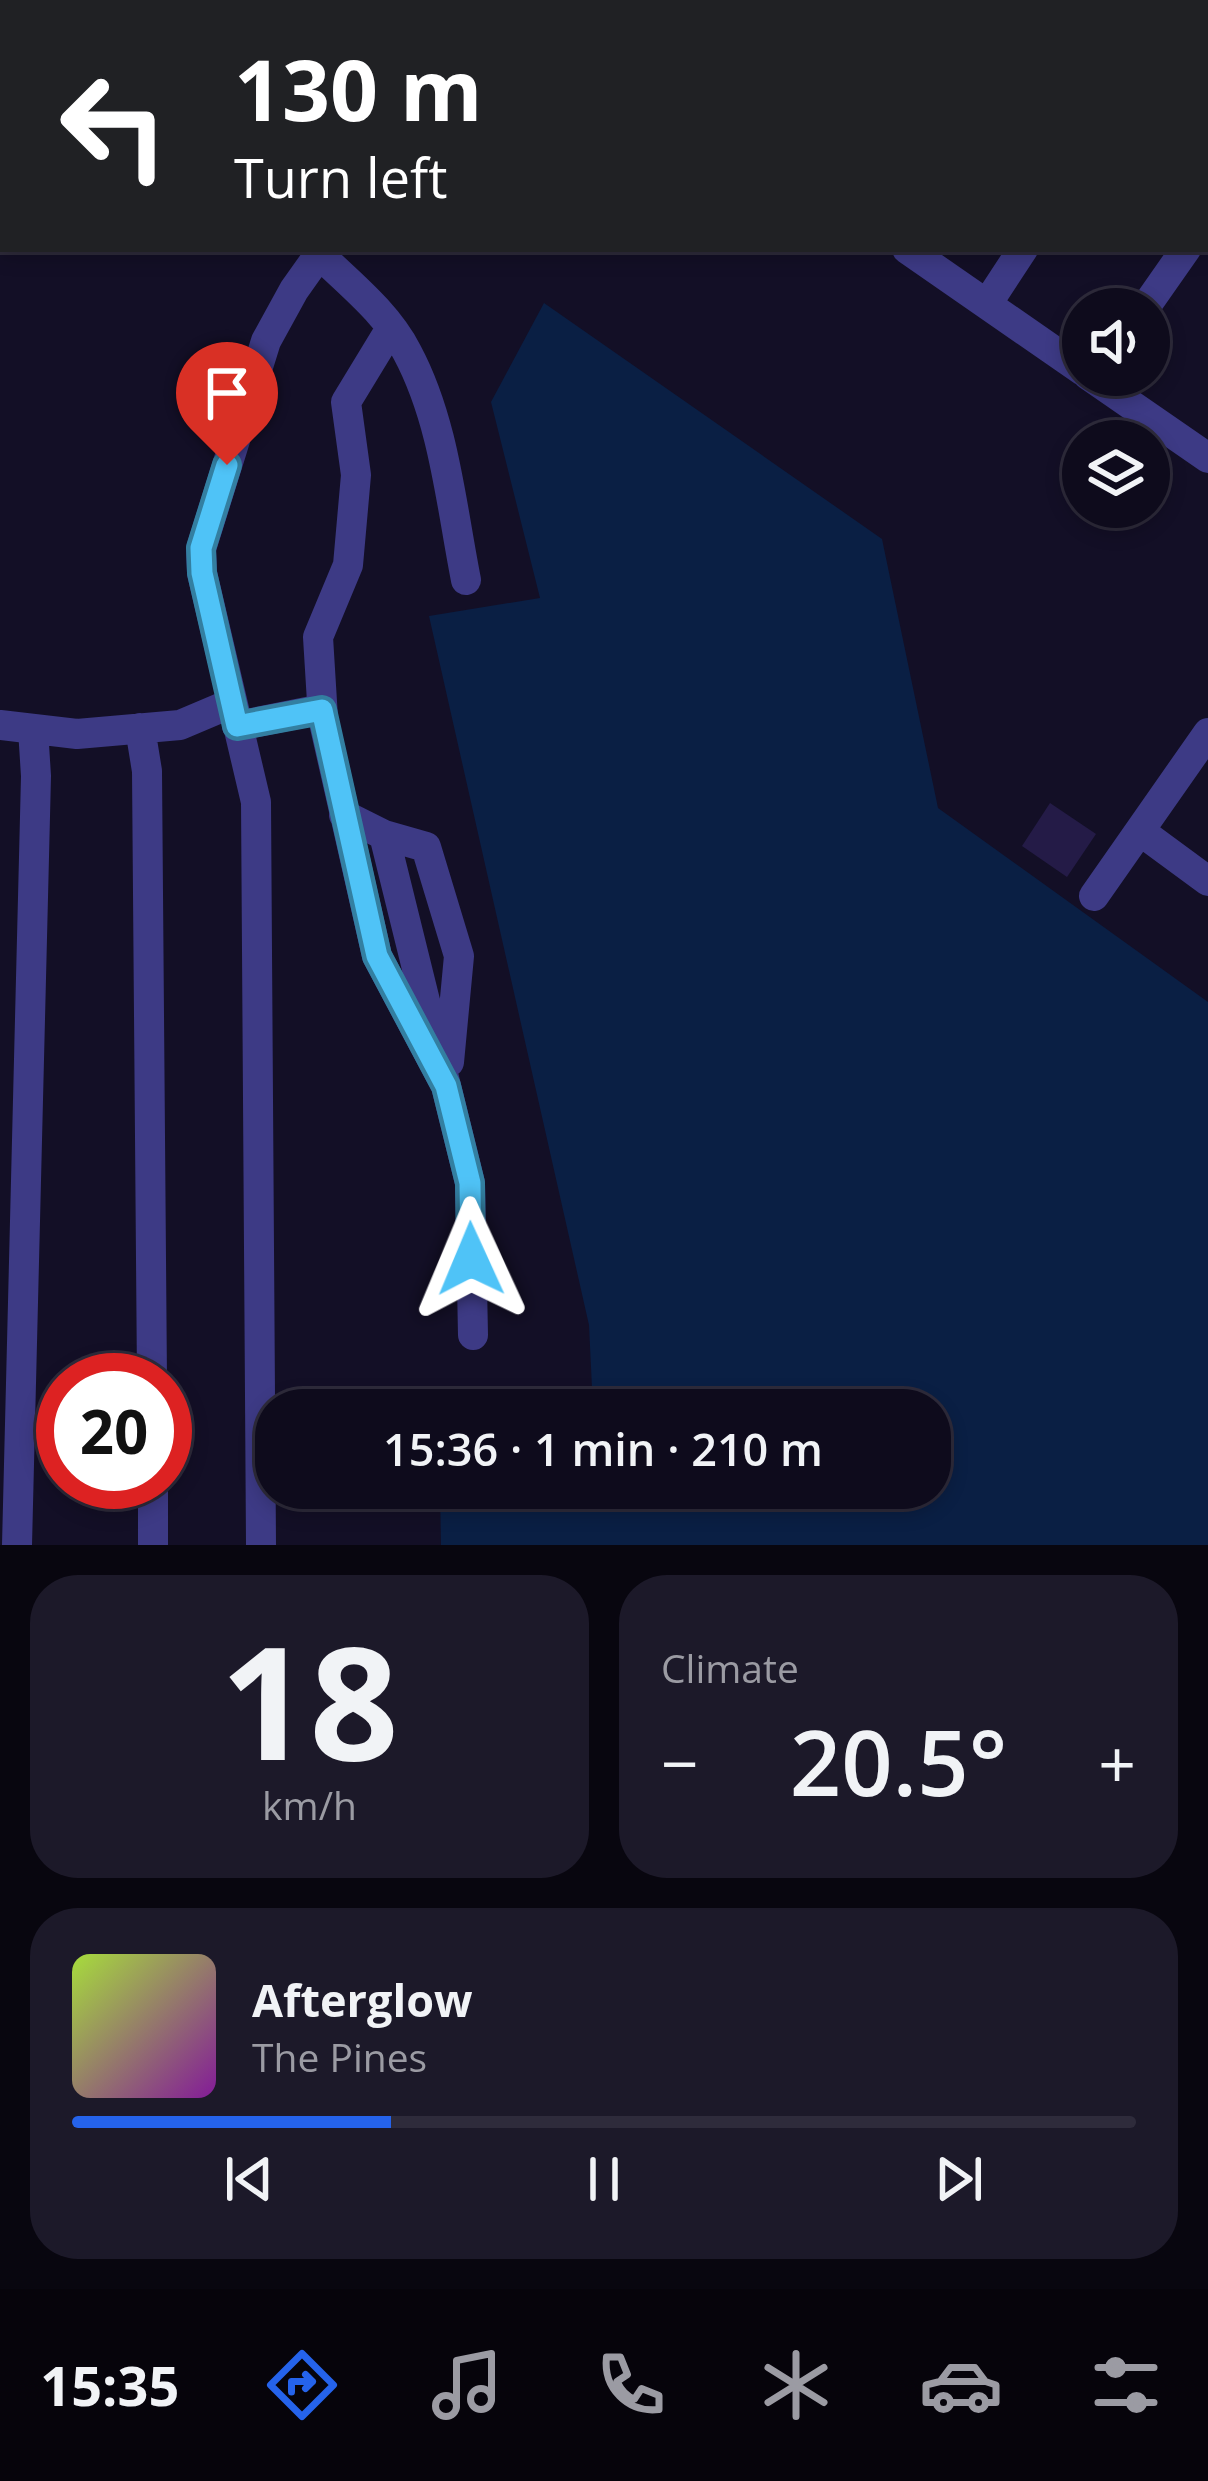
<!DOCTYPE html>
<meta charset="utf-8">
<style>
:root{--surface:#0e0b1c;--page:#1c1929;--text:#f1f3f6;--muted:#9b9ba3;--line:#2e2b3b;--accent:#2563eb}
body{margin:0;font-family:"Open Sans",sans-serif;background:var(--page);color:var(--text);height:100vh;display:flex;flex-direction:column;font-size:45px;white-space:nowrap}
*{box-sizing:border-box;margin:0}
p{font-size:39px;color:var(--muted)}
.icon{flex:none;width:66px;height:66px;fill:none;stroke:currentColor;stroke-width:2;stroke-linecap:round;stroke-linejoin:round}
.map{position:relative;height:1545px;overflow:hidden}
.drawer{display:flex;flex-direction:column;gap:30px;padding:30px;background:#08060f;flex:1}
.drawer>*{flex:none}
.top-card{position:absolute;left:0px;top:0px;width:1209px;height:252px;box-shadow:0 6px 18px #0003,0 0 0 3px var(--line);background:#202124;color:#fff;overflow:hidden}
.controls{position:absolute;left:1062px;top:288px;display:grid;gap:24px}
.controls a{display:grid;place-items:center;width:108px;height:108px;border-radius:50%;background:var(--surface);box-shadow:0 6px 18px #0003,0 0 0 3px var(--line);font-size:60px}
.speed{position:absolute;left:36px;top:1353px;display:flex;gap:24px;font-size:60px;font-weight:700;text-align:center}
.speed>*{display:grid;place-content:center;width:156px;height:156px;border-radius:50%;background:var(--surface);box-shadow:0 6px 18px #0003,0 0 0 3px var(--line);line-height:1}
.speed .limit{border:18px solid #d22;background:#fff;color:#111}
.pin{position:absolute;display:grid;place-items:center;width:102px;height:102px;color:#fff;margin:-123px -51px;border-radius:50% 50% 50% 0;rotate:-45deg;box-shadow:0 0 12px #0007}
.pin .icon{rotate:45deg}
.me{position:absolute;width:132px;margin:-66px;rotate:359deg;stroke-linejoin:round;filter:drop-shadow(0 0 9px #0008)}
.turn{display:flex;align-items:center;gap:42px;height:252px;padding:0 36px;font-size:54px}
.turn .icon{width:156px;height:156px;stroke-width:2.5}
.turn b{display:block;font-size:84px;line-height:102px}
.big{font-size:90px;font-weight:600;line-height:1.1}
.drawer .tile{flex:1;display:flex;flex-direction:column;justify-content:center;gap:18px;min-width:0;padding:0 42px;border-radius:48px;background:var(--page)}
.drawer .dial{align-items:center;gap:0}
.dial b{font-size:156px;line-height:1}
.song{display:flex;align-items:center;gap:36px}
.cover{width:144px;height:144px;border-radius:18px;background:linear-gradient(135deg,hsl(80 70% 55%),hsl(290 70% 35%))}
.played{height:12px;border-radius:6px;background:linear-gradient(90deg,var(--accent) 30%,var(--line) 30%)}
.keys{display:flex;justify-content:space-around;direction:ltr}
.heat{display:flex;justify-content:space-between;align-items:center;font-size:66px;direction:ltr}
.drawer .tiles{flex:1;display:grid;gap:30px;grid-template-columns:1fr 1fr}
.tile:last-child{grid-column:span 2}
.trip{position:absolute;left:255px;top:1389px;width:696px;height:120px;border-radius:48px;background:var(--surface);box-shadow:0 6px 18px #0003,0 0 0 3px var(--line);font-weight:600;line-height:120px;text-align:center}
.menu{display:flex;height:192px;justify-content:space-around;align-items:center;background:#06040b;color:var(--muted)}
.menu .icon{width:84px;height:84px}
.menu .active{color:var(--accent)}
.menu b{font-size:54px;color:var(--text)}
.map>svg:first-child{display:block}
.water{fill:#0a1f44}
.building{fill:#241b47}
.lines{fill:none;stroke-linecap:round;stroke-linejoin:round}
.minor{stroke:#3d3a85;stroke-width:30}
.route-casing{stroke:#337fa1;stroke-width:30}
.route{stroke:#4fc3f7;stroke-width:21}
</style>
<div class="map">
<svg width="1208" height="1545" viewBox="0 0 1208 1545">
<rect width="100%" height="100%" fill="#130f26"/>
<path class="water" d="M544,303l338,236 56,269 270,194v543h-767l-1,-57h490v-78h-490v-16l152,-6 -3,-63 -160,-709 111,-18 -49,-196z"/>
<path class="building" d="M1050,803l46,31 -29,43 -45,-31z"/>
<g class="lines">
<path class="minor" d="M549,0l5,3
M504,3l2,-3
M621,3l3,-3
M812,3l2,-3
M1009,3l2,-3
M1185,3l2,-3
M1206,221l2,-3
M907,249l176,122
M319,254c31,30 68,59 88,98 37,69 44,152 59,228
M987,304l36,-55
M1144,309l42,-60
M391,328l-45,74 10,73 -8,90 -30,72 5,81 54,238 69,130
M1088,375l120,83
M0,725l77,9 103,-9 52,-22
M237,726l85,-17
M140,728l7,43 5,609
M344,815l40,20 86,348 3,152
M1140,831l68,50
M384,835l42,12 33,109 -10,106
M1094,896l114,-163
M153,1482v63
M17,1545l19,-769 -3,-47
M261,1545l-5,-743 -54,-229 -1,-24 65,-208 28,-51 29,-41"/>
</g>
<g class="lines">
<g class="route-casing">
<path id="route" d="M227,465l-26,83 1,25 35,153 85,-16 55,246 69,130 24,97 1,76"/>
</g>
<use href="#route" class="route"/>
</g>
</svg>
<div class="controls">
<a><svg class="icon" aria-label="sound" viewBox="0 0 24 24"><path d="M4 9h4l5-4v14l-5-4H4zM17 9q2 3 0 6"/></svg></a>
<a><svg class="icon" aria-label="layers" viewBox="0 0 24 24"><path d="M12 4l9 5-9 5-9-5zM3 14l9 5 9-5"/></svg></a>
</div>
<div class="speed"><div class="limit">20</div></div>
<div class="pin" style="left:227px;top:465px;background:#d93025"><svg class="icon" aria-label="arrive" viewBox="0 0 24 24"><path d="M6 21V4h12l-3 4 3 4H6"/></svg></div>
<svg class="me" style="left:471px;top:1259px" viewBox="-20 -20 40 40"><path d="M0-17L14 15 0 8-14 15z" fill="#4fc3f7" stroke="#fff" stroke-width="4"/></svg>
<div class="trip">15:36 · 1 min · 210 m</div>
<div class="top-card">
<div class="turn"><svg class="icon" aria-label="left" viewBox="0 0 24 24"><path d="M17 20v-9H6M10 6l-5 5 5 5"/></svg><div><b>130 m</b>Turn left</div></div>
</div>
</div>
<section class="drawer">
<div class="tiles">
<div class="tile dial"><b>18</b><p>km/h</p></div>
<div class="tile"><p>Climate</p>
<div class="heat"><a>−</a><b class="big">20.5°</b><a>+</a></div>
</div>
<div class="tile">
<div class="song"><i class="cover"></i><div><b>Afterglow</b><p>The Pines</p></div></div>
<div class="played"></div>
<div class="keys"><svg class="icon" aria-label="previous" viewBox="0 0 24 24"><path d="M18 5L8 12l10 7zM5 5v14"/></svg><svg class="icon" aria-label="pause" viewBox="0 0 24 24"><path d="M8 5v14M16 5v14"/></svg><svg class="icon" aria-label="next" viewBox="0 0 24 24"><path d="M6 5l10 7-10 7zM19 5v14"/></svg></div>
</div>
</div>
</section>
<nav class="menu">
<b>15:35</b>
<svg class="icon active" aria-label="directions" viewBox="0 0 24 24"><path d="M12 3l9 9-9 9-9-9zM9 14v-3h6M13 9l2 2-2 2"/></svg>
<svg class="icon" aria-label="music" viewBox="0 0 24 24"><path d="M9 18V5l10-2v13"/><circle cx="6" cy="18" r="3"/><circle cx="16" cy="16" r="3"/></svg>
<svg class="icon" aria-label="phone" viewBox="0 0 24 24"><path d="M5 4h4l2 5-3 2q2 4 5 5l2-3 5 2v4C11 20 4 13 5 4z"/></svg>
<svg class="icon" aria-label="climate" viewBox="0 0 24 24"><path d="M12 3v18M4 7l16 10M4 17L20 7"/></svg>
<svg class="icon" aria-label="car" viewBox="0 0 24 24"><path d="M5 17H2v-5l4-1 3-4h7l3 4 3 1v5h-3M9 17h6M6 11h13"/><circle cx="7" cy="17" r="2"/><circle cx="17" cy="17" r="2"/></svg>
<svg class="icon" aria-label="filters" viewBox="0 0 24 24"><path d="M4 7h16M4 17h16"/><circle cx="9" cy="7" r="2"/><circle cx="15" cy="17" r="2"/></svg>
</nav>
